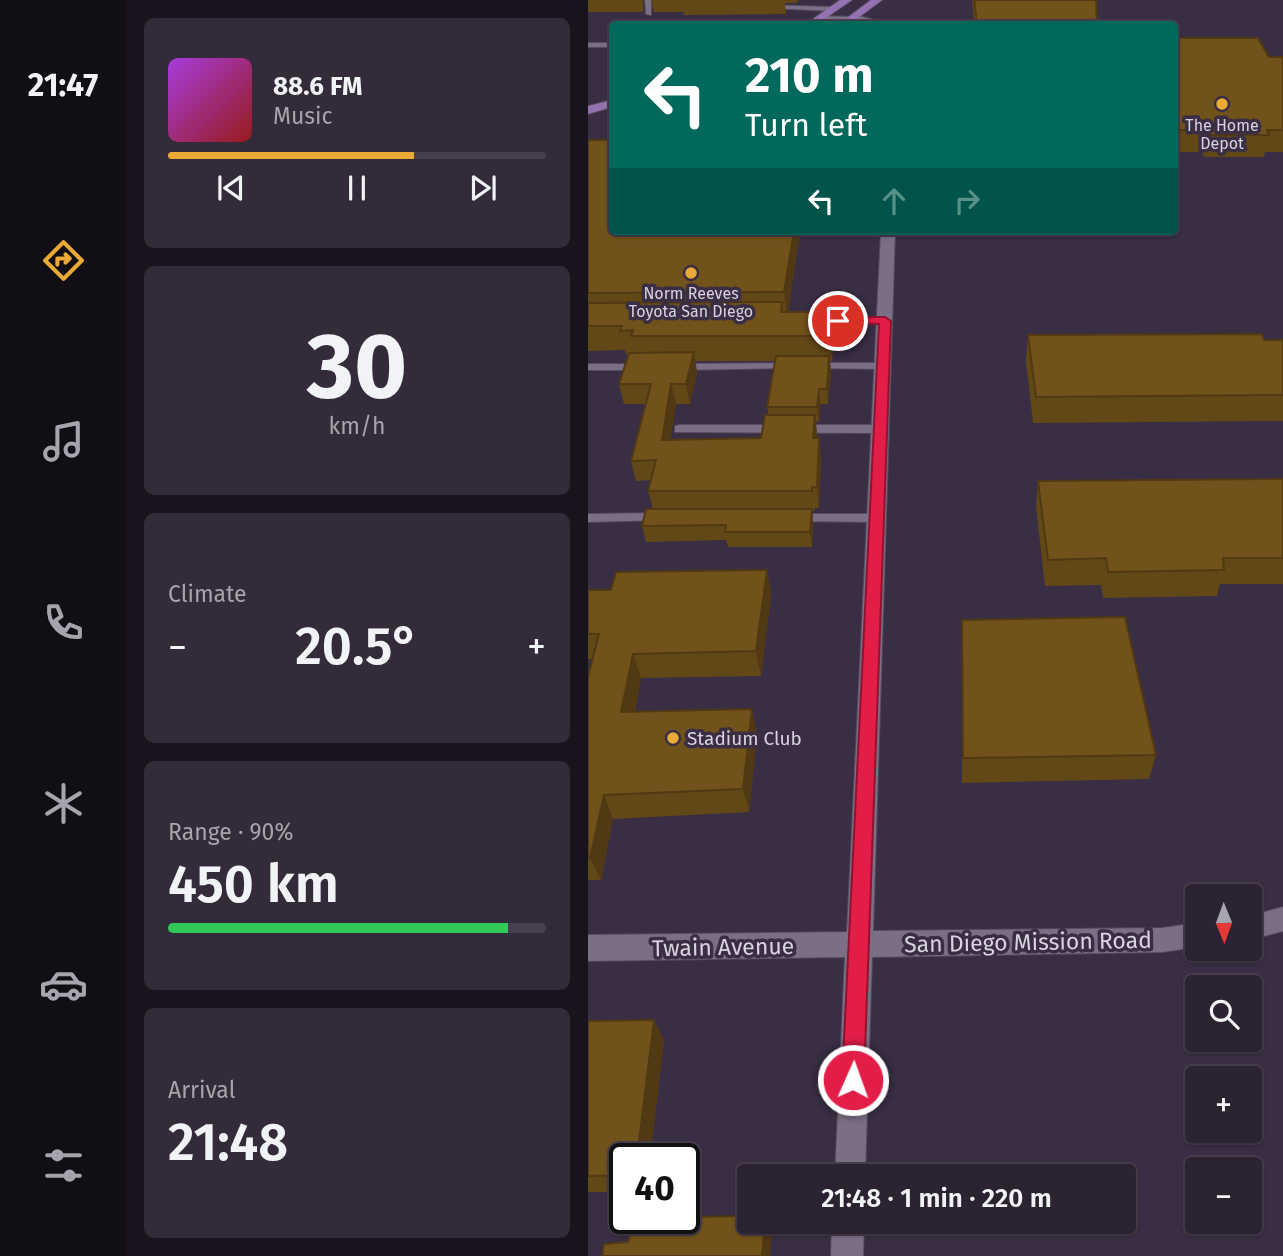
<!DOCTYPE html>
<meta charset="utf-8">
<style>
:root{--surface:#2b2232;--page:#332a3a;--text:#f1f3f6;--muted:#a6a4ac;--line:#473f4d;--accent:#eaaa38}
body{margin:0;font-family:"Fira Sans",sans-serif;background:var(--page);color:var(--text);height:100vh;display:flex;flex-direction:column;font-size:26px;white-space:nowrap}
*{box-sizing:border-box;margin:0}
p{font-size:23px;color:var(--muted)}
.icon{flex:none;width:38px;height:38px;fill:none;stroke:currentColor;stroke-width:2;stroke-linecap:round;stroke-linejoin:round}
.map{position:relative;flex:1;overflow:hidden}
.panel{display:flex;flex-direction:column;gap:18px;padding:18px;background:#18131c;width:462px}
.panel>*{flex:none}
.guide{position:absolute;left:21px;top:21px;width:569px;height:214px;border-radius:7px;box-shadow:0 2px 5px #0004,0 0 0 2px var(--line);background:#00695c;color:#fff;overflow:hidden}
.needle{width:46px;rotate:179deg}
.fabs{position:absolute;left:597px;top:884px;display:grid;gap:14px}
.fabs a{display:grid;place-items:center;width:77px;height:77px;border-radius:7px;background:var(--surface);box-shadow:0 2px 5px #0004,0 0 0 2px var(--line);font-size:35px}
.speed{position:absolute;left:21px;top:1143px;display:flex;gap:14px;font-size:35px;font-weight:700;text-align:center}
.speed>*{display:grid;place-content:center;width:91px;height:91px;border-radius:50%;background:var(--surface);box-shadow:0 2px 5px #0004,0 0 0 2px var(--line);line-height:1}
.speed .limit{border:4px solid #111;border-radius:10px;background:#fff;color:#111}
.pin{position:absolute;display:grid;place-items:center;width:60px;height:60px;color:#fff;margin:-30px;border:4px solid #fff;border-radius:50%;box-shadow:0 2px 7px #0007}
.me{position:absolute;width:77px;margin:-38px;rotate:2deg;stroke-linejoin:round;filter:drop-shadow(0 0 5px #0008)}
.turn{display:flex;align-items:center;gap:24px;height:147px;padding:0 21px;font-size:32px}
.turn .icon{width:91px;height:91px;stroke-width:2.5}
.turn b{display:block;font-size:49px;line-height:60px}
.lanes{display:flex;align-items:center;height:66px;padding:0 21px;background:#0003;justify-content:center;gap:35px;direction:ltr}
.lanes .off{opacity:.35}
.big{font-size:52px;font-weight:600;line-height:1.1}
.panel .widget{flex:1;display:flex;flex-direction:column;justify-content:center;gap:10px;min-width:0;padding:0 24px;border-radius:10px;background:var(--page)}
.panel .dial{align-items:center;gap:0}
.dial b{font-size:91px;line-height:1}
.song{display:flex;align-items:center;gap:21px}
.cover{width:84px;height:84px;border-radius:10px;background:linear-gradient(135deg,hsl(280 70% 55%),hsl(0 70% 35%))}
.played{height:7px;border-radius:4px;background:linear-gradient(90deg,var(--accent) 65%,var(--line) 65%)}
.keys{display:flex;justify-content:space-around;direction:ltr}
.heat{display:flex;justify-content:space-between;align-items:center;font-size:38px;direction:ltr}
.charge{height:10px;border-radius:5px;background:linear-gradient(90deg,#34c759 90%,var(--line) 0)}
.trip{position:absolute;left:149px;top:1164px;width:399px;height:70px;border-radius:7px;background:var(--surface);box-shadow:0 2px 5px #0004,0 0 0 2px var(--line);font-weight:600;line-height:70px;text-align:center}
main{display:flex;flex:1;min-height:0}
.menu{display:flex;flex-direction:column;width:126px;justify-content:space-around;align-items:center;background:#110e14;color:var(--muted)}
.menu .icon{width:49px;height:49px}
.menu .on{color:var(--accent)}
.menu b{font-size:32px;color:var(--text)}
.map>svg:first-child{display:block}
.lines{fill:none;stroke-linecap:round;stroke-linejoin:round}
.lane-casing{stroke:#544b5c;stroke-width:2}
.secondary-casing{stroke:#544b5c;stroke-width:2}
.primary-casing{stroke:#544b5c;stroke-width:2}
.lane{fill:#7b6f86;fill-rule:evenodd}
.secondary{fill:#7b6f86;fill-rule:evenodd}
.primary{fill:#9471b0;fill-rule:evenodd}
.wall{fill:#624717;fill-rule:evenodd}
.shaded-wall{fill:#503913}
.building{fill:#72521b;stroke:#503913;stroke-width:2}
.route{fill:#e11d48;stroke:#92132f;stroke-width:2}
.poi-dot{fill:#eaaa38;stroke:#392e43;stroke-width:2.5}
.labels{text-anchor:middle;stroke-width:7;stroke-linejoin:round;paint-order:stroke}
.far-poi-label{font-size:16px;fill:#d9d2df;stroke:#392e43}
.poi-label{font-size:19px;fill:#d9d2df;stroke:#392e43;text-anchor:start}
.near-street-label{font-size:23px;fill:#d9d2df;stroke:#392e43}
</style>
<main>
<nav class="menu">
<b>21:47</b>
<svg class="icon on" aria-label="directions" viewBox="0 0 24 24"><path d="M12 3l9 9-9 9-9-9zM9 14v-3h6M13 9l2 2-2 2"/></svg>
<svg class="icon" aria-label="music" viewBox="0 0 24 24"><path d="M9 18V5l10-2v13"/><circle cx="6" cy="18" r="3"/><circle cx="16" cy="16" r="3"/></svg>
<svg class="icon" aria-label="phone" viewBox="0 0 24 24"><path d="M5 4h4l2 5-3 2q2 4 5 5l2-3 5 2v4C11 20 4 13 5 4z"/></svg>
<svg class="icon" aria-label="climate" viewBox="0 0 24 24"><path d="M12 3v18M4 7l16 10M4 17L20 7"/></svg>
<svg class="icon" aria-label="car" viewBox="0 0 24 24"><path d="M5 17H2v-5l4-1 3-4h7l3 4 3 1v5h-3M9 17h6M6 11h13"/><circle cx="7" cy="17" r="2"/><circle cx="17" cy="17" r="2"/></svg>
<svg class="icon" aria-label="filters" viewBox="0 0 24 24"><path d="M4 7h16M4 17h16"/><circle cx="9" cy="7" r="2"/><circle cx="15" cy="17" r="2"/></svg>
</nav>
<section class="panel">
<div class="widget">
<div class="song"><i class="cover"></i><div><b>88.6 FM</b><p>Music</p></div></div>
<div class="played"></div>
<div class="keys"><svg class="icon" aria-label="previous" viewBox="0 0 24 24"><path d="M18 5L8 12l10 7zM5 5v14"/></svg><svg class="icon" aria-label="pause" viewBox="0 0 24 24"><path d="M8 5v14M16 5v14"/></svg><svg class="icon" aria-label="next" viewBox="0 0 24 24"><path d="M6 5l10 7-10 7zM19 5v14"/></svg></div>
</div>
<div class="widget dial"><b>30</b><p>km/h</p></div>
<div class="widget"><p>Climate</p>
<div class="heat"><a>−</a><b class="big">20.5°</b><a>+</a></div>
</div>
<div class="widget"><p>Range · 90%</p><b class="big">450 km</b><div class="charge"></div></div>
<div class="widget"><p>Arrival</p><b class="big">21:48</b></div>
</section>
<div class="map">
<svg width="695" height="1256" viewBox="0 0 695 1256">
<rect width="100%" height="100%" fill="#392e43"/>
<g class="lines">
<g class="lane-casing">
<path id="lane" d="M57,0h6v15l-5,-1z
M176,5l70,2 3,2 -3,2 -68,-3z
M0,43h24v4h-24z
M228,318h69l5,3 -5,3 -73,-1 -1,-2z
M206,363l4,1v4l-120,2 -5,-3 5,-3z
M226,363h69l5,3 -5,3 -73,-1v-4z
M0,364h55l5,3 -5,3h-55z
M91,425h201l6,4 -6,4 -205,-1v-6z
M73,513l6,4 -2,3 -77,2v-8z
M205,514h83l6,4 -6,4 -87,-1 -2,-3z"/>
</g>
<g class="secondary-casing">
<path id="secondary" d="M229,16l46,1 27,7 -69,-3z
M293,231h14l-22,700 289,-3 35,-5v24l-35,5 -290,5 -7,219h-30l10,-219 -257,4v-26l259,-3z
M695,907v24l-33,9v-24z
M244,1222h32l-1,34h-32z"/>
</g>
<g class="primary-casing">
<path id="primary" d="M252,0h12l-35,24h-11z
M283,0h11l-32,24h-11z
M24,100v7l-24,7v-8z"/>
</g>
<use href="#lane" class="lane"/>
<use href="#secondary" class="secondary"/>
<use href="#primary" class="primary"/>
</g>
<path class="wall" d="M0,0h55v12h-55z
M63,0h147l-1,3h-12l1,11 -102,1 -1,-3h-29z
M384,0h124l1,24h-123z
M586,38l95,19h14v95h-18l-1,5h-60l-2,-5h-28z
M0,140l24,91h188l-12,81 46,25 -2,24h-2l1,10 -3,33h-8l-1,18h-3l1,16h2l2,20 -2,50h-4l-1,3h-2l1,14 -1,22h-84l-2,-7 -80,2 -4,-16 11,-17 -5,-18 3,-11 -15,1 -5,-20 15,-57h-22l-5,-20 9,-29h-2l-1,-5 -37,1zM107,361h80l-8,46 2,8 -8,23 -91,2 6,-36h14l7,-32z
M440,335l255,5v81l-250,2 -7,-62z
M695,479v105h-63l-3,12 -114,2 -2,-13 -56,1 -9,-79 2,-26z
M179,570l4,25 -10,81 -120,2 -6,34 122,22 -8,78 -136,7 -12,61h-13v-203l5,-18h-5v-69h23z
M374,620l194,135 -7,24 -187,4z
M0,1021l76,19 -14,118h-25v34h-37z"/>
<path class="shaded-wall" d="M206,231h6l-13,85 -3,-24z
M244,312l2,25 -2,24 -2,-25z
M106,352l3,20 -7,32 -4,-20z
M241,356l2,15 -3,33 -1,-15z
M83,384l5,20 -9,56 -5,-20z
M231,389l1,15 -1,18 -2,-15z
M227,415l2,20 -2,23 -2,-20z
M231,438l2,20 -2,50 -2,-21z
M224,509l1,16 -1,22 -2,-15z
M179,570l4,25 -10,81 -5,-25z
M45,654l8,24 -11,58 -9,-24z
M164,709l5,25 -8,78 -6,-23z
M16,795l9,24 -12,61 -11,-22z
M66,1020l10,20 -14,118h-13z
M177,1222h3l4,8 -2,26h-8z"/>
<path class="building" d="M386,0h122l1,24h-120z
M586,38h84l11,19h14v73h-16l2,5h-61l-2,-5h-32z
M0,140h24v91h182l-10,61 -196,1z
M194,302l-1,10h51l-2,24h-199l2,-6 -13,1 2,-5h-34v-23z
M674,334l2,6h19v55l-247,2 -8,-62z
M106,352l-8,32h-15l-9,56 99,-2 4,-23h50l-2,23h6l-2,49h-5v4h-164l8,-31 -25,1 20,-77h-32l10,-31z
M188,356h53l-2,33h-8l-2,18h-50z
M695,479v79h-60l1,12 -116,2 -2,-14 -58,2 -10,-79z
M58,509h166l-2,23h-85l1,-7 -84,1z
M179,570l-11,81 -123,3 -12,58 131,-3 -9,80 -139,6 -14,63h-2v-181l11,-43h-11v-44h23l5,-18z
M537,617l31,138 -193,3 -1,-138z
M66,1020l-17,138h-12v17l-37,1v-155z
M161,1216v6h16l-3,34h-160l2,-12 24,-2 7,-24h49v-1z"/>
<path class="route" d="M250,317h47l6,4 -27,759 -3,7 -8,4 -8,-4 -3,-7 37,-756 -45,-1 -1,-2z"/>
<g class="poi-dot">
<circle cx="634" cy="104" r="7"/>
<circle cx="103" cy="273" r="7"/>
<circle cx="85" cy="738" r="7"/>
</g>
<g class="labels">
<g class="far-poi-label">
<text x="634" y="131">The Home<tspan x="634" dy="18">Depot</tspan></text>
<text x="103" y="299">Norm Reeves<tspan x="103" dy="18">Toyota San Diego</tspan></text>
</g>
<g class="poi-label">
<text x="99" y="745">Stadium Club</text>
</g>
<g class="near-street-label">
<text transform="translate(440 942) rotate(-1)" y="8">San Diego Mission Road</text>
<text transform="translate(135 947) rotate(-1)" y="8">Twain Avenue</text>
</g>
</g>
</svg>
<div class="fabs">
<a><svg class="needle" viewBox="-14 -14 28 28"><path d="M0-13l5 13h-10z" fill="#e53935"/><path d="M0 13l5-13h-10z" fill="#a6a4ac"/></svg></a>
<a><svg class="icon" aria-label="search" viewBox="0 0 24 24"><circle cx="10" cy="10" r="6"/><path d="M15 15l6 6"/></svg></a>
<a>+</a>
<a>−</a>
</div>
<div class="speed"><div class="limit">40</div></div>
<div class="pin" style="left:250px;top:321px;background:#d93025"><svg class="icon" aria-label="arrive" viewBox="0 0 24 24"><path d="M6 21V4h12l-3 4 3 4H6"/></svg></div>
<svg class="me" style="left:265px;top:1080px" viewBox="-20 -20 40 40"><circle r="17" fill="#e11d48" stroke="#fff" stroke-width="3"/><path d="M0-11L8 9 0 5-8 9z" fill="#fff"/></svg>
<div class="trip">21:48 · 1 min · 220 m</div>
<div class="guide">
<div class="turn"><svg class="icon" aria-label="left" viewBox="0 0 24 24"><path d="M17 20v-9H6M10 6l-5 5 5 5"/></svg><div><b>210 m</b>Turn left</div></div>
<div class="lanes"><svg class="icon" aria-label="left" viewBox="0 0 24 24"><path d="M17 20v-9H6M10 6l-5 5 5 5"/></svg><svg class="icon off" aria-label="ahead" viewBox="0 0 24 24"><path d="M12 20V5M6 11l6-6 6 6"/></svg><svg class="icon off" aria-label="right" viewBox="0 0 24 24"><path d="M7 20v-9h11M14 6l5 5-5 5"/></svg></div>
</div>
</div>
</main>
